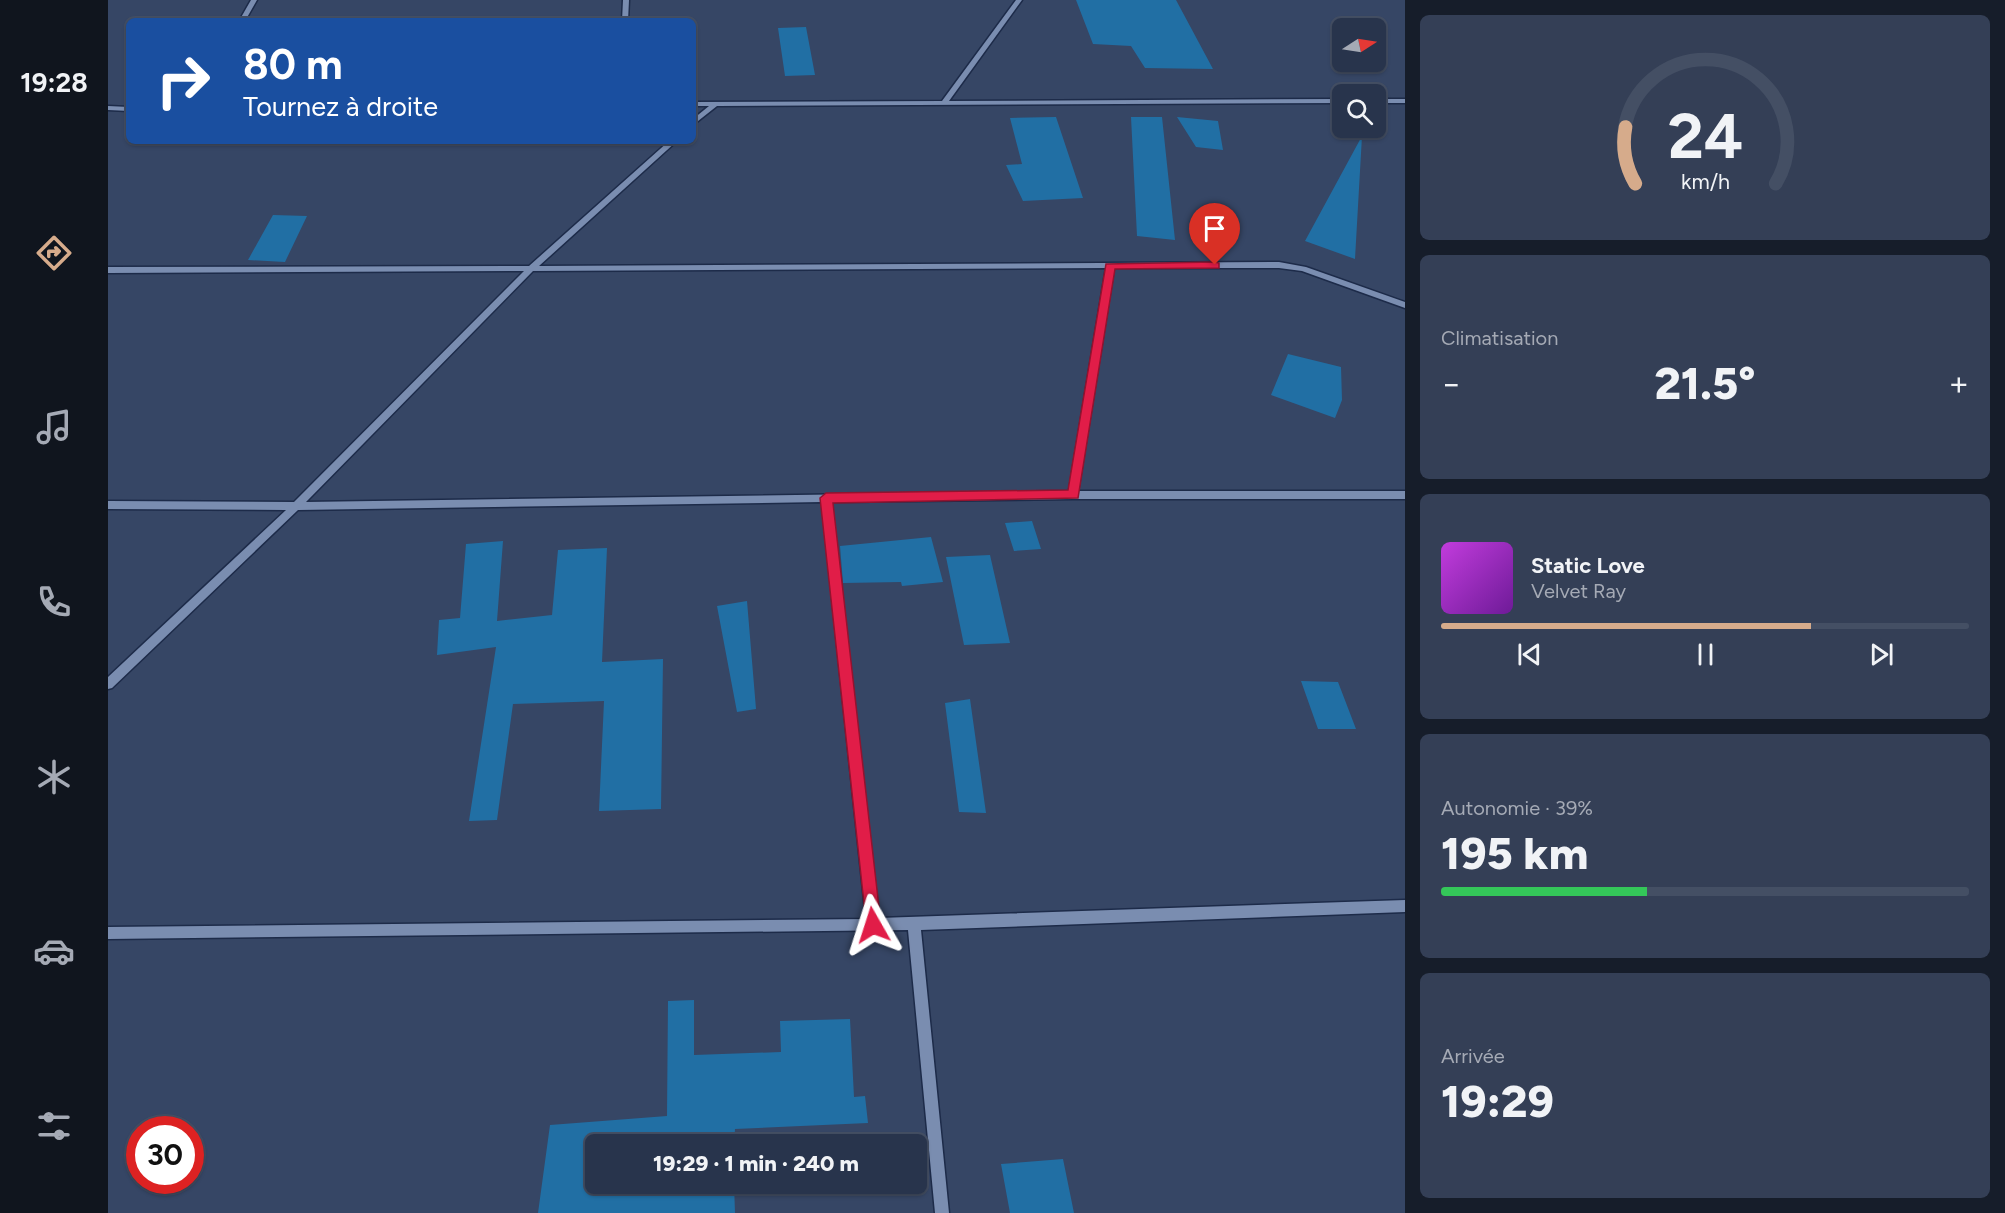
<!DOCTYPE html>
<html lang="fr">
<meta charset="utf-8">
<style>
:root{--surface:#28344c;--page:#343f56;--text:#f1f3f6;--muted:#a5aab5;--line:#444f64;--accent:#d6ab8b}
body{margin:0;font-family:Figtree,sans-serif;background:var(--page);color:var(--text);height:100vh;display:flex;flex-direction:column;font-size:22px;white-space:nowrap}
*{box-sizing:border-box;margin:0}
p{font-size:20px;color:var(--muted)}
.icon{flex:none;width:33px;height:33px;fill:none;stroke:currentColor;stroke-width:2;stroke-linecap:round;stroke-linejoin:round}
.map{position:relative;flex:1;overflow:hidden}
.sheet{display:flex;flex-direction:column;gap:15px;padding:15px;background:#161d2a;width:600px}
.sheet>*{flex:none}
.hud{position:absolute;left:18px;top:18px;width:570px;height:126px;border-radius:9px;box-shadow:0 2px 4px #0004,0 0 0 2px var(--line);background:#1a4fa0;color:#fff;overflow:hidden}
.needle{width:39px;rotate:78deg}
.controls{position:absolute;left:1224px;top:18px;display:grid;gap:12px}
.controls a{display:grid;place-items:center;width:54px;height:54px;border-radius:9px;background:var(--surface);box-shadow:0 2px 4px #0004,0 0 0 2px var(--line);font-size:30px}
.speed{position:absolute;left:18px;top:1116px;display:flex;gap:12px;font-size:30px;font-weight:700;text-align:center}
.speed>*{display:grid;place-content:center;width:78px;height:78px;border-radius:50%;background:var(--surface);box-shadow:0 2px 4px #0004,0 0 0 2px var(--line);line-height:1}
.speed .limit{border:9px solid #d22;background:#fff;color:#111}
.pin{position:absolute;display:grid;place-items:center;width:51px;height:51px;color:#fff;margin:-62px -26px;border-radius:50% 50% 50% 0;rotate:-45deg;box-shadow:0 0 6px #0007}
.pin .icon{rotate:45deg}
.me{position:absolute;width:66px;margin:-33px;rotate:354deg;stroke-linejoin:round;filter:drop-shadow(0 0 4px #0008)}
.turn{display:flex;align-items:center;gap:21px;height:126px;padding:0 18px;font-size:27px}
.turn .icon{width:78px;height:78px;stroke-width:2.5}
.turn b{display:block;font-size:42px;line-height:51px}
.big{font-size:45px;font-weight:800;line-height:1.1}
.sheet .widget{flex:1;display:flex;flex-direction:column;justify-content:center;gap:9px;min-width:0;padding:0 21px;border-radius:9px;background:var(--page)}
.sheet .dial{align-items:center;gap:0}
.dial svg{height:156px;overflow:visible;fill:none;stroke:var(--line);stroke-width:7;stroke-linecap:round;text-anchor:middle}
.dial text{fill:var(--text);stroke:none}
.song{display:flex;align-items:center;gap:18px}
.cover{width:72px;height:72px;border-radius:9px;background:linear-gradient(135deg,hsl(290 70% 55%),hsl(280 70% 35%))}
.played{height:6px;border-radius:3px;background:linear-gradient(90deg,var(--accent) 70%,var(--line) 70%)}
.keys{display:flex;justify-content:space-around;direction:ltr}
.heat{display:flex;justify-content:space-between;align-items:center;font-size:33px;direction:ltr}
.charge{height:9px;border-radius:4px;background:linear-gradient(90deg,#34c759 39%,var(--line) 0)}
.trip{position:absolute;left:477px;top:1134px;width:342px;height:60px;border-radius:9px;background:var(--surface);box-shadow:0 2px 4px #0004,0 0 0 2px var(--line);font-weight:800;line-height:60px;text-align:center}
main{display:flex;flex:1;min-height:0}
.dock{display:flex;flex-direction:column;width:108px;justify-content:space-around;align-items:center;background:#10151e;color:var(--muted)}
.dock .icon{width:42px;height:42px}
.dock .current{color:var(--accent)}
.dock b{font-size:27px;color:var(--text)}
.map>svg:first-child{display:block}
.building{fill:#216fa4}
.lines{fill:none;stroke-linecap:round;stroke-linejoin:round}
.minor-casing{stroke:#1d2b49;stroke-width:3}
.minor{fill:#7a8db0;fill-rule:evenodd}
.route{fill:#e11d48;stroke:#92132f;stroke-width:1.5}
</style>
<main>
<nav class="dock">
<b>19:28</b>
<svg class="icon current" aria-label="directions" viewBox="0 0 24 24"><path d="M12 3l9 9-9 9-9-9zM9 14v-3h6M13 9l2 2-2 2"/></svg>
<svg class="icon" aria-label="music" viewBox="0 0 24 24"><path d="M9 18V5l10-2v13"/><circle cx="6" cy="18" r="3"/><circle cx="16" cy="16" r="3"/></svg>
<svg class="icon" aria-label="phone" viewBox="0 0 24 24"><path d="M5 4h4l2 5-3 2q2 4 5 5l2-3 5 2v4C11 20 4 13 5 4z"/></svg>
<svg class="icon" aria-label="climate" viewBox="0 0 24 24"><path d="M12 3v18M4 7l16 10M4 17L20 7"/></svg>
<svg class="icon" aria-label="car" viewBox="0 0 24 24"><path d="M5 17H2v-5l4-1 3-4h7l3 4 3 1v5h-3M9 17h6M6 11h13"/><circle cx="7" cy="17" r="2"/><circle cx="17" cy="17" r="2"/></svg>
<svg class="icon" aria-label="filters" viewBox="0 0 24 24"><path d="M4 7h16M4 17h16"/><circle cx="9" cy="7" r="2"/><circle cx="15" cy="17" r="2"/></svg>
</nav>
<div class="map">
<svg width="1297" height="1213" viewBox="0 0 1297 1213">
<rect width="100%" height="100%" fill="#364665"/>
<path class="building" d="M968,0h100l37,69 -68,-1 -14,-22 -38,-2z
M698,27l9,48 -30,1 -7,-48z
M948,117l27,81 -60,3 -17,-36 16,-1 -12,-46z
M1023,117h31l13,123 -38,-4z
M1069,117l41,4 5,29 -27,-3z
M1254,136l-7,123 -50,-18z
M165,215l34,1 -22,46 -37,-2z
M1180,354l53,13 1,33 -7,18 -64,-23z
M924,521l9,28 -27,2 -9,-28z
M823,537l12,45 -41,4 -1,-4 -58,1 -3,-37z
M395,541l-6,80 55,-6 6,-65 49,-2 -5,114 61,-3 -2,150 -62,2 5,-110 -91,3 -16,116 -28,1 27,-174 -59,8 2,-35 21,-2 6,-74z
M882,555l20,88 -46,2 -18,-88z
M639,601l9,108 -19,3 -20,-106z
M1193,681l37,1 18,47h-38z
M862,699l16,114 -27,-1 -14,-109z
M586,1000v55l87,-3 -1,-31 70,-2 4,78 11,-1 3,27 -133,6 -1,15h-138v40h138l1,29h-197l12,-88 117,-9 1,-115z
M955,1159l11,54h-64l-9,-49z"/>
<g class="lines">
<g class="minor-casing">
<path id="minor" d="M143,0h6l-12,21h-6z
M515,0h6l-1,21h-6z
M908,0h6l-73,101 393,-2v4l-625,3 -24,19v-6l16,-13h-16v-4l249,-1z
M1268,99h29v4h-29z
M0,106l21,1v4l-21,-1z
M561,141h8l-138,125 740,-4 27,5 99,35v6l-103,-37 -23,-3h-165l-36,223h327v8h-332l-242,3 48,416 526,-18v12l-484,18 28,283h-14l-27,-283 -800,9v-12l758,-8 -44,-417 -524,8 -186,178 -4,1v-12l178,-167 -178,-1v-8l186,1 230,-231 -416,2v-6l421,-1zM998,268l-37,223 -763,11 227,-231z"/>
</g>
<use href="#minor" class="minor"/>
</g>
<path class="route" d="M1107,262l4,1v5l-104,1 -37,229 -245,5 48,422 -2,6 -6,2 -6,-2 -47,-433 6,-5 242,-3 38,-226z"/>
</svg>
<div class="controls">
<a><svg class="needle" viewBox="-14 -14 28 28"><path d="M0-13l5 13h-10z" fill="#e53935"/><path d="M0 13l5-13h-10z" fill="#a5aab5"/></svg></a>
<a><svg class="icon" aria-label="search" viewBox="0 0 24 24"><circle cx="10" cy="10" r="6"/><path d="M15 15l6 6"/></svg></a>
</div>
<div class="speed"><div class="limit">30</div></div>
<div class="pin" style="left:1107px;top:265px;background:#d93025"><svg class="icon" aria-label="arrive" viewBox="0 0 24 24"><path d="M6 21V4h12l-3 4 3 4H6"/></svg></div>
<svg class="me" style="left:765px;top:925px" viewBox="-20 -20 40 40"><path d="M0-17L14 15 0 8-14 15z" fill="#e11d48" stroke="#fff" stroke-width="4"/></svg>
<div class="trip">19:29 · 1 min · 240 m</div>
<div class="hud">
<div class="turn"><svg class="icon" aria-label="right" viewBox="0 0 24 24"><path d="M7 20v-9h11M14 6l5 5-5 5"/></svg><div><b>80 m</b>Tournez à droite</div></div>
</div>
</div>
<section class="sheet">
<div class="widget dial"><svg viewBox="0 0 100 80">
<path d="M14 69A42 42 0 1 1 86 69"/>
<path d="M14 69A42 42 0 0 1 9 40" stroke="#d6ab8b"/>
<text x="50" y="56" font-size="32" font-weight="700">24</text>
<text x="50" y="72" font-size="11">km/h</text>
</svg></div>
<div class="widget"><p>Climatisation</p>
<div class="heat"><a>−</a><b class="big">21.5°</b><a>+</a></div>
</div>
<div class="widget">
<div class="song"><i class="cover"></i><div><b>Static Love</b><p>Velvet Ray</p></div></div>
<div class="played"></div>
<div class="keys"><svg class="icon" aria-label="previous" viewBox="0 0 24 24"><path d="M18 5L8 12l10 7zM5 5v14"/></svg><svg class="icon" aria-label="pause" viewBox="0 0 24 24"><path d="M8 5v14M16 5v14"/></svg><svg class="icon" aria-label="next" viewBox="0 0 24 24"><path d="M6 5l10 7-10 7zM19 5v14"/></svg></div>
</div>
<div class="widget"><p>Autonomie · 39%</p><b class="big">195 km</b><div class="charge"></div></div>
<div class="widget"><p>Arrivée</p><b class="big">19:29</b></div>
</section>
</main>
